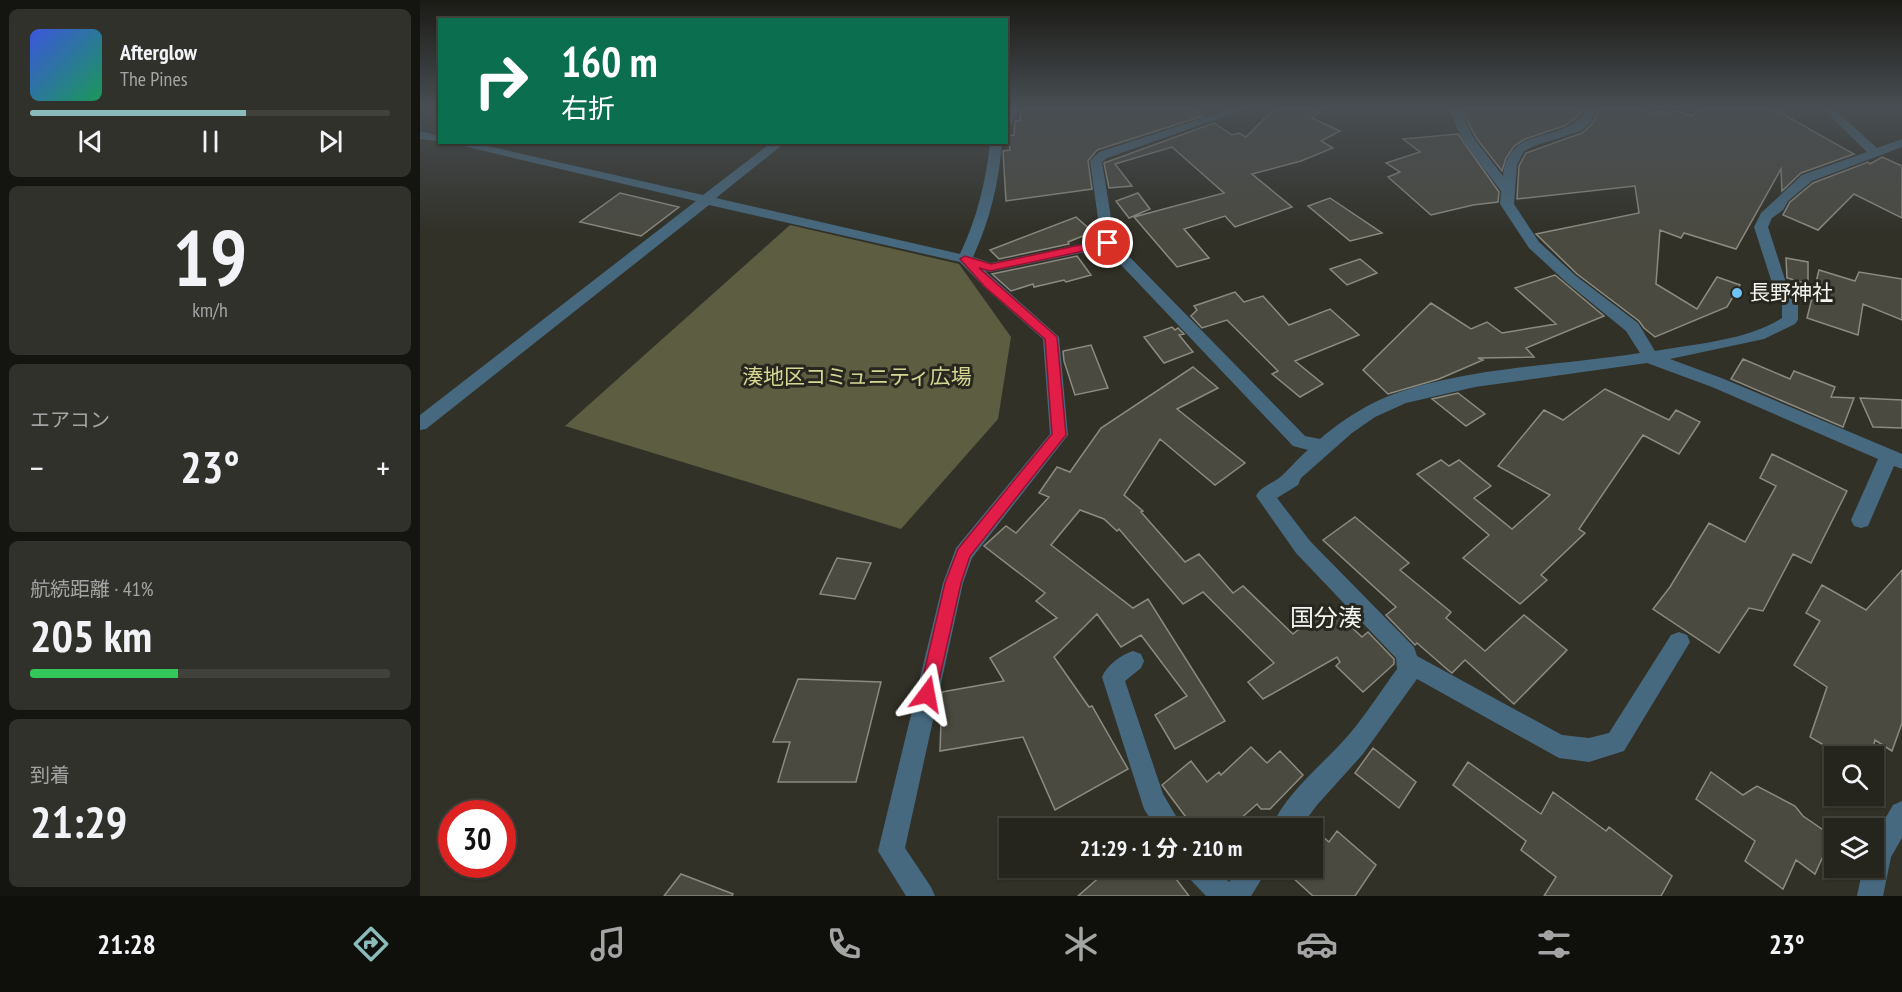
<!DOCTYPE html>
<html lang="ja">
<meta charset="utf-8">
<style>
:root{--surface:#25251e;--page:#31312b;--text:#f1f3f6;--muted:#a3a5a4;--line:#42423c;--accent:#8bbbb9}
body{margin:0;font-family:"PT Sans Narrow","Noto Sans JP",sans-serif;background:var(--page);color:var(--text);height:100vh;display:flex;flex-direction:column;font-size:22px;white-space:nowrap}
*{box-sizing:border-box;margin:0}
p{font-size:20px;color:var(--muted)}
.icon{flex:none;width:33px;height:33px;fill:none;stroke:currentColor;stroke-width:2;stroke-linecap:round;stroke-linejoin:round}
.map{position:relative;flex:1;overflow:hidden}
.side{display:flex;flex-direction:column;gap:9px;padding:9px;background:#141410;width:420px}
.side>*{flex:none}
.top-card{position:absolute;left:18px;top:18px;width:570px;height:126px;border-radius:0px;box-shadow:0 2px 4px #0004,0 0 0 2px var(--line);background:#0b6e4f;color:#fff;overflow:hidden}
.controls{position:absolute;left:1404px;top:746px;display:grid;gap:12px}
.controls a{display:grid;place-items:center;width:60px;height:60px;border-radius:0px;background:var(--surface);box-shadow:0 2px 4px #0004,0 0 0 2px var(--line);font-size:30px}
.speed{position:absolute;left:18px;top:800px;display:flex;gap:12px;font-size:30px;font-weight:700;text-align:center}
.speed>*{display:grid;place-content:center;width:78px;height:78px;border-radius:50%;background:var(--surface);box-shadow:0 2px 4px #0004,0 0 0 2px var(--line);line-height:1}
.speed .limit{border:9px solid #d22;background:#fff;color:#111}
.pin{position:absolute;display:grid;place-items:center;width:51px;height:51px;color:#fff;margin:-26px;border:3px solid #fff;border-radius:50%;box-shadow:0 2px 6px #0007}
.me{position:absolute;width:66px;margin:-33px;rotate:13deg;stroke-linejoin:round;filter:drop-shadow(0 0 4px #0008)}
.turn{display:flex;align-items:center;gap:21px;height:126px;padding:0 24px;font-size:27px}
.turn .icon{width:78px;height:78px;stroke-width:2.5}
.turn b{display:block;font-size:42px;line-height:51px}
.big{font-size:45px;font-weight:700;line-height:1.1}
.side .card{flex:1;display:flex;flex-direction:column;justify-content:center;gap:9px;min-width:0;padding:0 21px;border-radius:9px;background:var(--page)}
.side .dial{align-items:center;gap:0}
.dial b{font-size:78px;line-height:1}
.song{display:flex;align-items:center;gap:18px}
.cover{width:72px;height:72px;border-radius:9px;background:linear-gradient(135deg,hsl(230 70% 55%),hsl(150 70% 35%))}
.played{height:6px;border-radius:3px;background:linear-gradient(90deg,var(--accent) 60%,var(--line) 60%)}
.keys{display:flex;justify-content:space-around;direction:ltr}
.heat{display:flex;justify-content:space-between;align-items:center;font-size:33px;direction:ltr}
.charge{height:9px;border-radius:4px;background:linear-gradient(90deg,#34c759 41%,var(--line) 0)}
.trip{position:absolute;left:579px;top:818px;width:324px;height:60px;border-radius:0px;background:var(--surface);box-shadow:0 2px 4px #0004,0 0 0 2px var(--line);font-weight:700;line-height:60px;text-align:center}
.tab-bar{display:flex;height:96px;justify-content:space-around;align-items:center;background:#0f0f0c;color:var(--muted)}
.tab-bar .icon{width:42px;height:42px}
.tab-bar .selected{color:var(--accent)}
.tab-bar b{font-size:27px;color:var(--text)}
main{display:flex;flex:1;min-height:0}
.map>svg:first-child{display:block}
.green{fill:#5c5d41}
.building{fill:#4a4a41;stroke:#8b8b81;stroke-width:1.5}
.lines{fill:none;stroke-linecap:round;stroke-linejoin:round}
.minor{fill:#47697f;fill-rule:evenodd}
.route{fill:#e11d48;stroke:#92132f;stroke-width:1.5}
.poi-dot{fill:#70c1f4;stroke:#27271f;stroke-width:2}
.labels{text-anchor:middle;stroke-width:6;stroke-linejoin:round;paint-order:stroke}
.poi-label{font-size:21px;fill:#f5f5f0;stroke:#27271f;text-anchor:start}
.park-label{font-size:21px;fill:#d7d794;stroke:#27271f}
.quarter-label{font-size:24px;fill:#f5f5f0;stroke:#27271f}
</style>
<main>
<section class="side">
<div class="card">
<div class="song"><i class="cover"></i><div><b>Afterglow</b><p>The Pines</p></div></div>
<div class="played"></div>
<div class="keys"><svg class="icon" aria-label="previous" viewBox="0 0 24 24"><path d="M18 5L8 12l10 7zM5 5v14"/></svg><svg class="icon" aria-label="pause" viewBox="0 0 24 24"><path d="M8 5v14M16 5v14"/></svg><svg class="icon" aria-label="next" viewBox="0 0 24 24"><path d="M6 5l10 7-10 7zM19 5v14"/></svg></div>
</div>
<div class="card dial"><b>19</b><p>km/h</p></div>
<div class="card"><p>エアコン</p>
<div class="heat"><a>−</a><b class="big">23°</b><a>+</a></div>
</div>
<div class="card"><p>航続距離 · 41%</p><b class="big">205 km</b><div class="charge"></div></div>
<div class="card"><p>到着</p><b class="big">21:29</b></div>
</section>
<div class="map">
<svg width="1482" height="896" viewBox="0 0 1482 896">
<rect width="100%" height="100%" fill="#313128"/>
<path class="green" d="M370,225l169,39 52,73 -13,82 -97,110 -336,-103z"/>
<path class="building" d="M601,108h170l12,8 -106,34 -9,11 4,28 -86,12 -3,-50 7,-1 -2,-14 6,-1 1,-14h5z
M855,108h49l-12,10 28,13 -19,10 12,7 -32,13 -49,13 40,33 -57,20 -10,-11 -41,13 25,29 -32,9 -43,-50 90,-24 -52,-46 -57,17 17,22 -23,2 -5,-25 110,-40 18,12 7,-2 7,4z
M1040,108h125l-9,10 -12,8 -39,13 -11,7 -8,12 -4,13 -25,-32z
M1180,108h33l22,6 4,-3 10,3 4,-4 19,6 6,-8h74l82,46 -53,19 -19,18 -1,-22 -45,80 -52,-16 -3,5 -21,-8 -4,54 41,25 20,-32 23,8 -13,22 -72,30 -11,-9 -5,-7 -62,-47 -41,-40 103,-21 -4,-27 -118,13 2,-33 7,-13 56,-20 10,-9z
M1038,134l41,58 -1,10 -25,3 -42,10 -43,-38 12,-5 -14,-9 34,-11 -17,-13z
M1462,157l20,9v52l-48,-24 -36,36 -35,-15 7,-13 23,-19 55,-21 2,2z
M200,193l59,14 -38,29 -61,-14z
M718,193l12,16 -21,9 -13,-17z
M910,198l52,35 -32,8 -42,-35z
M656,217l17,15 -25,10 1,2 -70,15 -9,-9z
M657,256l14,19 -25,7 -2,-2 -30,7 -1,-3 -22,7 -19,-17z
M1366,258l22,4v22l-21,-6z
M940,259l17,14 -30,12 -17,-16z
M1399,270l36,11 4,-9 43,7v41l-39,-16 -5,31 -51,-17z
M1135,275l49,41 -78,32 8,9 -56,1 5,2 -44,19 -51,15 -25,-24 68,-67 40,26 16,-7 15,11 54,-9 -41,-36z
M815,292l9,10 19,-6 26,29 41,-16 29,26 -64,26 28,23 -23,13 -28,-23 6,-3 -51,-51 -25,8 -11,-12 6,-6 -3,-4z
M752,327l3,3 3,-2 6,6 -5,1 14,17 -29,11 -20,-26z
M671,345l17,43 -33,7 -11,-34 -1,-10z
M1323,359l47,20 4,-8 41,16 -4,10 23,1 -11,29 -112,-48z
M773,367l25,21 -41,21 68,54 -30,22 -55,-46 -36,56 19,16 -2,1 44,50 14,-8 34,39 10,-7 50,48 35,-29 34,32 6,-5 26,27v5l-31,28 -27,-26 4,-4 -3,-5 -74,42 -15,-17 26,-19 -71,-71 -20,12 -64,-75 -2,2 -13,-12 -24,-9 -29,35 82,63 15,-9 77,122 -50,28 -20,-34 32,-19 -46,-61 -20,12 -24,-33 -43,43 35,50 3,-1 36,63 -73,41 -32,-73 -83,14 2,-59 62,-11 -14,-23 67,-40 -21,-17 9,-8 -61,-47 22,-20 10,7 33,-36 -10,-4 18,-26 13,5 31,-44z
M1185,389l64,31 7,-10 24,12 -21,32 -36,-19 -64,94 6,4 -44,42 6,5 -27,24 -57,-46 26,-23 -72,-61 24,-14 8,6 10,-6 32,26 -17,12 38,31 38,-34 -52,-29 46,-56 19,10z
M1038,393l27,21 -19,12 -34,-27z
M1440,398l42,2v28l-29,-1z
M1352,454l75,37 -36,72 -18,-9 -30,57 -14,-3 -30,45 -66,-44 17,-22 39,-64 36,19 31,-56 -16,-8z
M935,517l54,46 -9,7 51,42 -5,6 39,33 39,-36 43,35 -53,54 -49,-44 -13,13 -4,-3 -31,-27 -2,2 -29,-30 10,-8 -73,-67z
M417,558l34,5 -16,36 -35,-5z
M1482,570v153l-10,28 -17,-11 -4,16h-29l-32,-19 17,-50 -33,-22 26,-44 -14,-8 16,-28 44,25z
M378,679l83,3 -25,100h-78l12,-40h-17z
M831,747l16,16 13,-12 23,24 -33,34h-9l-4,-5 -27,24h-36l-32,-43 29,-24 16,21 12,-10 2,3z
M953,748l43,34 -17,26 -44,-35z
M1048,762l73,52 12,-22 53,39 3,-4 63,49 -11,20h-117l12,-19 -35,-27 5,-9 -73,-56z
M1291,772l32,23 14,-9 38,20 8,10 29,20 -17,38 -19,-14 -13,29 -38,-28 10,-20 -59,-42z
M889,825l20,17 8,-11 39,34 -21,31h-42l-32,-29h31v-39h-5z
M691,867h56l22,29h-111z
M261,874l52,20 -1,2h-68z"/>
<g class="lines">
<path class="minor" d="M586,108h11l-5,16 -6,3z
M813,108h16l-142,50 -5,4 13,80 190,194 15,3c16,-14 34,-26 53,-36 73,-35 186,-37 267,-50l-14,-22 -60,-49 -37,-34 -29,-44 1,-13 -38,-50 -15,-33h10l17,32 28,36c6,-55 60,-28 85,-68h10l-8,15 -9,8 -47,15 -10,5 -7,14 -3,39 25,38 37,34 62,47 17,28c40,-7 94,-11 127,-33v-15l-8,-14 -20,-62 7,-14 41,-38 65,-23 -45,-44h11l44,40 25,-9v8l-90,34 -24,20 -5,9 -11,8 -4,9 20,62 10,14v17l-3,4 -31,15 -94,20 54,20 171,72 7,3v15l-8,-3 -26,60 -7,2 -7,-2 -3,-6 27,-61 -166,-72 -65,-24 -172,24 -69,16 -31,14 -23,16 -51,45 -3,7 -21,13 33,43 104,106 3,9 145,79 27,3 20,-5 62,-98 8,-3 8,3 3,7 -66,109 -35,11 -30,-4 -142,-79 -54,75 -46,51 -17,23h-29c15,-35 49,-61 74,-89 19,-21 35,-47 52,-70l-1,-11 -100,-105 -40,-57c4,-9 15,-12 23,-18 7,-5 20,-21 29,-28l-15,-4 -188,-198 -115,24 -5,-1 74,66 9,98 -96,123 -9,25 -58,265 26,39 4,9h-29l-28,-45 65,-268 13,-35 94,-114 -7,-95 -59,-52 -24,-25 -251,-57 -283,224 -6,1v-15l276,-214 -250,-59h24l233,53 69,-53h14l-70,56 244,56c17,-36 26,-72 30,-112h12c-3,41 -12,78 -29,115l18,6 110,-23 -11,-79 9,-9z
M0,131l20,5v6h4l-24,-3z
M713,651l8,3 3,7 -3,7 -16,13 38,113 20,34h-27l-12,-19 -42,-132c5,-12 19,-22 31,-26z
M1482,801v37l-11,19 -8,39h-26l6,-29h11v-29l19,-33z
M763,867h32l14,15 11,-15h29l-18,29h-45l-19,-20z"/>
</g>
<linearGradient id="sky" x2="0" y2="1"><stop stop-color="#1b1b16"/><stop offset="0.46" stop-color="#484e53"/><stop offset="1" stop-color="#484e53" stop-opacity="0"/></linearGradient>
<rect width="1482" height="233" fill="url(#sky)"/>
<path class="route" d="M688,239l4,1v5l-122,26 -11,-3 78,69 9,98 -96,121 -9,27 -25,111 -2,6 -7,3 -6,-3 -2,-6 26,-111 13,-34 94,-115 -7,-95 -60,-52 -25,-28 5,-3 26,8z"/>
<circle class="poi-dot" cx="1317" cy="293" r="6"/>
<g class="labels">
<g class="poi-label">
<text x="1329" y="300">長野神社</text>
</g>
<g class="park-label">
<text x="437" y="384">湊地区コミュニティ広場</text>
</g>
<g class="quarter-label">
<text x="906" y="626">国分湊</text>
</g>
</g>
</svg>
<div class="controls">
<a><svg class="icon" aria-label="search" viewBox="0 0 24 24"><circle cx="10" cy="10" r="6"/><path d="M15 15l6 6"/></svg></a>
<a><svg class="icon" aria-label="layers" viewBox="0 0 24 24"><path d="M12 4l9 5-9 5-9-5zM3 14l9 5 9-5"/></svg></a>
</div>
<div class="speed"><div class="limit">30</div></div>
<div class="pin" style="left:688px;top:243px;background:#d93025"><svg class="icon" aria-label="arrive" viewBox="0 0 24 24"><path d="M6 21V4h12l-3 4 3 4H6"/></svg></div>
<svg class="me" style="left:507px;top:694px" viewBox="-20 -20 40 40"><path d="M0-17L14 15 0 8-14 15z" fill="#e11d48" stroke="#fff" stroke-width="4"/></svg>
<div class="trip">21:29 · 1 分 · 210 m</div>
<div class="top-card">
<div class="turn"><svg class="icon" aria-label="right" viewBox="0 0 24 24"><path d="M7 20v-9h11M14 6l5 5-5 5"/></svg><div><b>160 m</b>右折</div></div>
</div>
</div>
</main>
<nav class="tab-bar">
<b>21:28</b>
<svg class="icon selected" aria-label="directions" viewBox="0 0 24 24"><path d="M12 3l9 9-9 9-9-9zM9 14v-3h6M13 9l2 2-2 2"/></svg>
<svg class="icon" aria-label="music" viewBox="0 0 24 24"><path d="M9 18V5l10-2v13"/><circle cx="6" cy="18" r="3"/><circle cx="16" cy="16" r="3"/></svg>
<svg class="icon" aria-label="phone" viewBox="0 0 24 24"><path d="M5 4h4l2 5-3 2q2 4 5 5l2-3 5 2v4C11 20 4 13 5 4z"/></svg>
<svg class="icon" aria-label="climate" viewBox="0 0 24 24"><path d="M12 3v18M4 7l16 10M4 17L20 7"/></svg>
<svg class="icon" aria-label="car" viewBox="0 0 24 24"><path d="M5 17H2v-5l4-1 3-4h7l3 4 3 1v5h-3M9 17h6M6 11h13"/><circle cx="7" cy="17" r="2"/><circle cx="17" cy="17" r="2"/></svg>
<svg class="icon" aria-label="filters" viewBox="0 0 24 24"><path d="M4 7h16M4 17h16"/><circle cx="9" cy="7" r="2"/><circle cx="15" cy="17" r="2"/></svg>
<b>23°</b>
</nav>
